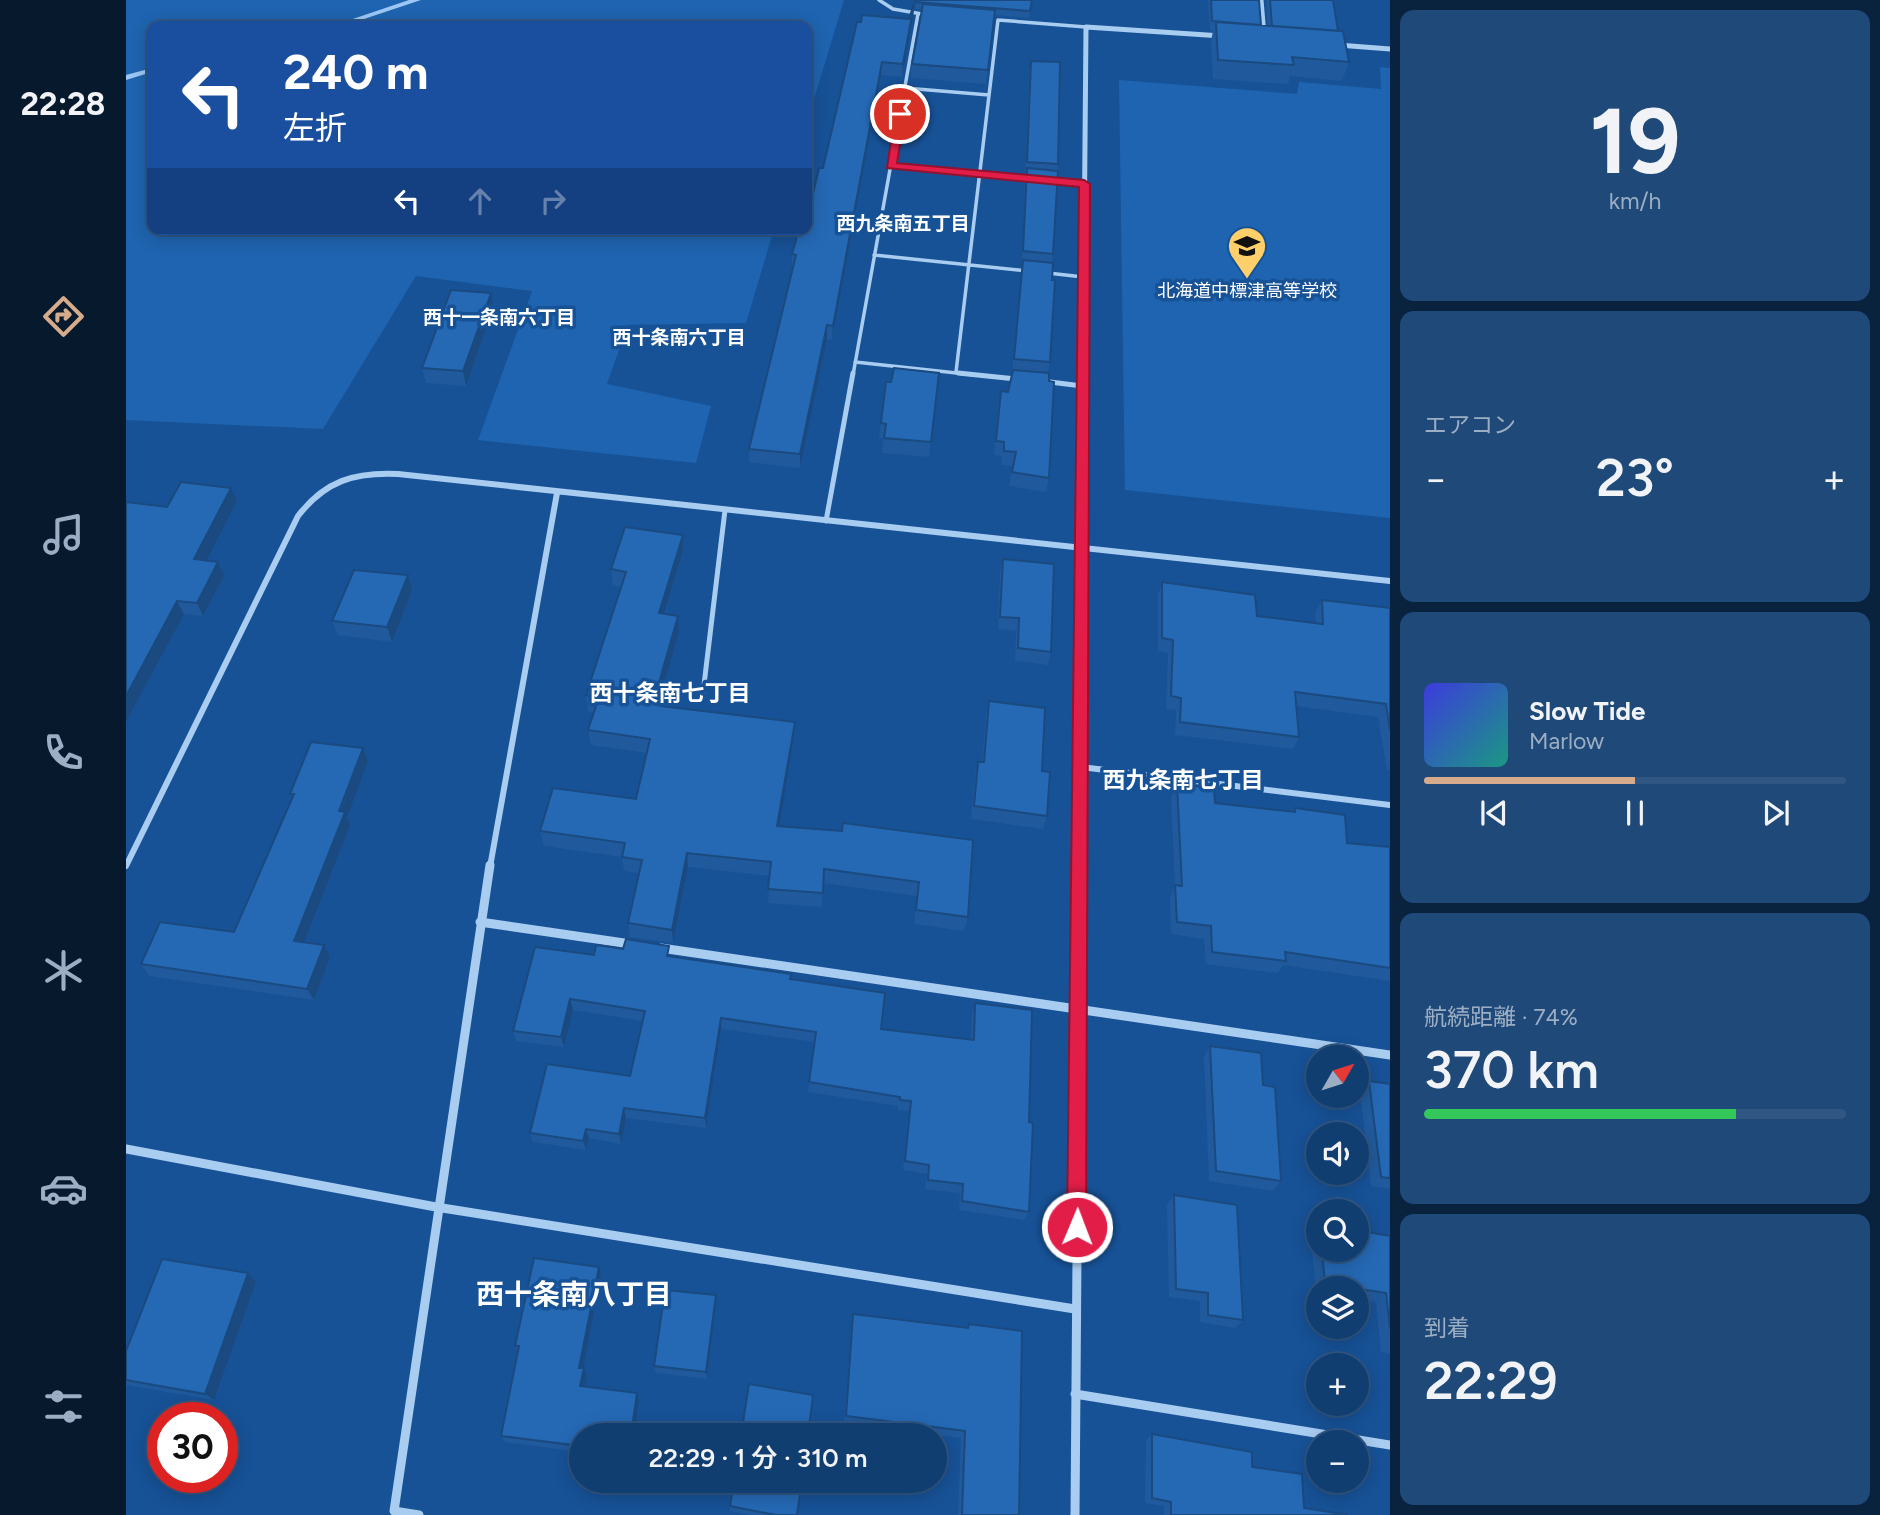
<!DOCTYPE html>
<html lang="ja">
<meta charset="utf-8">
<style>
:root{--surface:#113e71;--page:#1e4979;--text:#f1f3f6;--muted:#9caec3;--line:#305784;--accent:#d6ab8b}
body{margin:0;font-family:Figtree,"Noto Sans JP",sans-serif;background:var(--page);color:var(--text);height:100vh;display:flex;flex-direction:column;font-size:26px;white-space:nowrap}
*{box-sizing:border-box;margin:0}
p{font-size:23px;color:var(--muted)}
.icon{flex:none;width:38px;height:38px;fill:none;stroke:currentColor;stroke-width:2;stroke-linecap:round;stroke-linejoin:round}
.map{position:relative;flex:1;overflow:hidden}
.sheet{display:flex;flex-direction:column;gap:10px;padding:10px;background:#09223e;width:490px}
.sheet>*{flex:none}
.hud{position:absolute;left:21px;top:21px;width:665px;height:214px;border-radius:14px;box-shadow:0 4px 18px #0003,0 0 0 2px var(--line);background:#1a4fa0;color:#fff;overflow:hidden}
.needle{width:46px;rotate:51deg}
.controls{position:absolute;left:1180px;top:1045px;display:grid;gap:14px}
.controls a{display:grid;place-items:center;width:63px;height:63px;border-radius:50%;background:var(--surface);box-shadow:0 4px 18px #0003,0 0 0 2px var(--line);font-size:35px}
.speed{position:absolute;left:21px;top:1402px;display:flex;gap:14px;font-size:35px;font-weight:700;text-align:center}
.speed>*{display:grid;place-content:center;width:91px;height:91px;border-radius:50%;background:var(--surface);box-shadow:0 4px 18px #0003,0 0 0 2px var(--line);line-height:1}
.speed .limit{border:10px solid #d22;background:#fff;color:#111}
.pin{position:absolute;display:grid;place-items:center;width:60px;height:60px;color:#fff;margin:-30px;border:4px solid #fff;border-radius:50%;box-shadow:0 2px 7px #0007}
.me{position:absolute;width:77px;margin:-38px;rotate:1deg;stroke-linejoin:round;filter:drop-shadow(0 0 5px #0008)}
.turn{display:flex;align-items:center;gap:24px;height:147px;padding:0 21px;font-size:32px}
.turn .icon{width:91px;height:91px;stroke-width:2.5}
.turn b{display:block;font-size:49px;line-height:60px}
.lanes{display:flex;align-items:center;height:66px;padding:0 21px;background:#0003;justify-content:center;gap:35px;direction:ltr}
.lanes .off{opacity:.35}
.big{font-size:52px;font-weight:600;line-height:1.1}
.sheet .widget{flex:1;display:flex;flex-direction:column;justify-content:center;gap:10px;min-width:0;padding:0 24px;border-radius:14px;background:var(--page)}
.sheet .dial{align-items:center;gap:0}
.dial b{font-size:91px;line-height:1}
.song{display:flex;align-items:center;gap:21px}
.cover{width:84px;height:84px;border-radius:10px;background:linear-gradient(135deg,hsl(240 70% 55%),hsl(170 70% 35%))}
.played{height:7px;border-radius:4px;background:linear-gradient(90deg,var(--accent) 50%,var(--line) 50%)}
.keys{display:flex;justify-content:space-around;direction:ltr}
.heat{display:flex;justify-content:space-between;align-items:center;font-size:38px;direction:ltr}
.charge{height:10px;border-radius:5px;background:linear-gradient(90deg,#34c759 74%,var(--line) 0)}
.trip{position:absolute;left:443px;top:1423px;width:378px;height:70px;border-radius:35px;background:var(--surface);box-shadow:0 4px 18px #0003,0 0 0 2px var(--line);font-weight:600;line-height:70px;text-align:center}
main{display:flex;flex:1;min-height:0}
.menu{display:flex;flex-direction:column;width:126px;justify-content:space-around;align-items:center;background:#07192d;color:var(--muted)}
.menu .icon{width:49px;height:49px}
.menu .current{color:var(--accent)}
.menu b{font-size:32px;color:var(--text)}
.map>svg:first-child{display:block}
.green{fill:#1f64b0}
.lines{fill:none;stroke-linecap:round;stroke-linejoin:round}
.stream{fill:#9cc7f4;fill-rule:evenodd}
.lane-far1{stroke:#a9ccf1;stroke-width:3.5}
.lane{stroke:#a9ccf1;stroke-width:5}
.street-far2{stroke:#a9ccf1;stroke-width:5}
.street-far1{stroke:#a9ccf1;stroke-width:6}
.street{stroke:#a9ccf1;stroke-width:9}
.wall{fill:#205a9c}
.shaded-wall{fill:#1a4a7f}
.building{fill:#2569b5;stroke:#1a4a7f;stroke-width:2}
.route{fill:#e11d48;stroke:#92132f;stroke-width:2}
.labels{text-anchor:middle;stroke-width:7;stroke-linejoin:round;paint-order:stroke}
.far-poi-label{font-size:18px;fill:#fff;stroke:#175297}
.far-neighbourhood-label{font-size:19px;font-weight:bold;fill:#fff;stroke:#175297}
.neighbourhood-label{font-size:23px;font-weight:bold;fill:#fff;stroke:#175297}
.near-neighbourhood-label{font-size:28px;font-weight:bold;fill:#fff;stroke:#175297}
</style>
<main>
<nav class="menu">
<b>22:28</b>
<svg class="icon current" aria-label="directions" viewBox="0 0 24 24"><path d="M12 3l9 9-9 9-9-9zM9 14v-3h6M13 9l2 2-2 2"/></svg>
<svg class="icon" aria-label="music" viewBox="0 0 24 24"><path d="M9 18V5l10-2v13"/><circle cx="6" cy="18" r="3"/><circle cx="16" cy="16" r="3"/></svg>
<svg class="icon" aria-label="phone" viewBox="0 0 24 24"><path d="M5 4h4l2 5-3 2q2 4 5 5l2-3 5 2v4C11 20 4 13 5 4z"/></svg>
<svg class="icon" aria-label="climate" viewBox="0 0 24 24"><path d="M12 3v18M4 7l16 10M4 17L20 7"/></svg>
<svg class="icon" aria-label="car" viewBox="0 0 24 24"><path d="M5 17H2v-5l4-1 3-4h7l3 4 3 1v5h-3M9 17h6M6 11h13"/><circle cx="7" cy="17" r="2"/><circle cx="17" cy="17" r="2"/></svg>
<svg class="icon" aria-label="filters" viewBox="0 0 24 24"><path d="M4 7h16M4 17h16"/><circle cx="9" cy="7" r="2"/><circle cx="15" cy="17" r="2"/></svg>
</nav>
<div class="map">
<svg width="1264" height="1515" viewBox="0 0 1264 1515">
<rect width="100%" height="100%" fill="#175297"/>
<path class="green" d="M0,0h718l-37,122v-96h-655v203h622l-28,94 -118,2 -21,59 104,22 -15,57 -218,-23 54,-149 -116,-15 -93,153 -197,-9z
M1254,67l10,1v450l-265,-28 -6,-410 178,14 2,-12 82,7z"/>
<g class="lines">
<path class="stream" d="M283,0h12l-78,26h-11z
M26,68v4l-26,8v-5z"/>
<path class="lane-far1" d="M753,0l14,9 29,5
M872,20l88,7
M779,88l84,7
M765,166l139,13
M925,181l33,3
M748,255l154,16
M922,273l35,4
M729,362l120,13
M830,372l42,-352
M727,375l65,-361"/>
<path class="lane" d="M832,373l58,6
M924,382l32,4
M700,521l27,-148
M577,693l22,-183"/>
<path class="street-far2" d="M1135,0l3,35
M1212,45l52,4
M957,375l3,-348 136,9"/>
<path class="street-far1" d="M955,767l309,38
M0,866l172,-350c27,-35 56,-44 100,-42l992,107
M364,867l67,-374
M954,867l3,-494"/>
<path class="street" d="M354,922l151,22
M535,948l729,107
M0,1149l310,58 639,102
M949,1394l315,51
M293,1515l-25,-4 96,-646
M949,1515l5,-650"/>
</g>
<path class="wall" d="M790,0h117l-4,18 -35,-3 -8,69 -75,-6 1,-14 10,-55h-7z
M1082,0h51l2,25 7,1 -2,-26h67l5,31 11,31 -7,19 -52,-5 -2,8 -75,-5 -2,-38 2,-10h-3z
M788,4l-1,13 -11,60 -21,-2 -49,265 -5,-1 -27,129 -51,-6v-13l43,-181v-14l16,-35 15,-51 34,-146 52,-3z
M905,61l27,103 -5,90 -1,9 -2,99 -2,11 1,105 -3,14 -37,-6 4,-20 -12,-1 1,-9 -8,-1 4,-50 3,-14 7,1 4,-19 10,-107 7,-193z
M365,293l2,15 -27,78 -40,-3 -4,-15z
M813,373l-10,84 -47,-4 1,-14 -4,-1 2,-15 10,-41z
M111,501l-31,60 12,1 6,14 -21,40 -19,-2 -58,108 41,-215z
M557,551l-18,63 14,17 -16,56 2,1 2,15 -1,3 129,16 -1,15 -15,89 63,5 1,-8 125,94 -4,14 -50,-7 3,-28 -94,-13 -1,24 -54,-4 2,-27 -82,-9 -15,76 -43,-6 -2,-14 11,-50 -15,-2 -2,-14 -78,-11 -4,-15 96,-32 11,-46 -56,-8 -3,-15 6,-18 -6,-1 -2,-16 35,-108 -8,-2 -2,-16z
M877,559l48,93 -3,13 -33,-4 1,-30 -18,-2 2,-57z
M282,575l4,15 -20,52 -54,-7 -6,-14z
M1036,582l95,34 59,7 -1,-9 7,-14 68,8v162h-3l-9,-53 -82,-11 3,31 -6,12 -118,-14 1,-25 -10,-1 2,-56 -10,-2v-56z
M863,701l53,70 5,45 -4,13 -72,-10 4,-44 3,-13h4l4,-47z
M237,748l5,13 -21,57 3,7 -46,117 26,15 -16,43 -165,-24 -8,-12 93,-32 58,-134 -2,-4z
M1051,784l38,19 77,9 3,-4 52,35 43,4v134l-107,-16 -5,8 -72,-9 -2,-25 -33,-5 -1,-36 5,-13 -4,-88z
M468,955l77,1 120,18v5l90,50 90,11 1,-27 3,-10 54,119v90l-5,8 -65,-10 1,-17 -35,-4 2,-15 -24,-4 6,-59 -11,-1v-4l-90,-14 7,-50 -94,-13 -15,99 -80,-10 -5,26 -32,-6 -3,12 -53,-8 -3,-9 100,-57 13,-55 -70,-11 -9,37 -48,-6 -3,-10z
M1084,1046l53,39 18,96 -8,10 -64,-10 -5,-124z
M1243,1081l21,3v105l-19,-3 -11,-94z
M1048,1195l69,125 -8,8 -35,-6v-21l-31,-4 -2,-92z
M1192,1225v25h38l34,-14v118l-9,-2 -5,-50 -20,-4v-10h-38v4h-2l-6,-60z
M473,1267l2,8 -18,93 4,7 -2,11 54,14 -58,35v17l-76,-10 -4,-6 17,-84 -3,-6z
M130,1282l-42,118 -88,-15v-34z
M590,1295v8l-9,76 -51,-6 -2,-7z
M727,1314l114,14 2,-4 50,191h-61l3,-77 -117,-15 8,-102z
M1026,1434l100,33 52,41 44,7h-184v-9l-19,-3 1,-63z
M604,1506l67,9h-46l-21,-4z"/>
<path class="shaded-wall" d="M788,4l-1,13 -11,60 1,-13z
M756,62l-1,13 -49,265 1,-14z
M365,293l2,15 -27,78 -3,-15z
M701,325v14l-27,129v-14z
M105,488l6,13 -37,72 -6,-14z
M557,535v16l-23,77 -1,-15z
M92,562l6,14 -21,40 -6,-13z
M282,575l4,15 -20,52 -5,-15z
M51,601l7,13 -58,108v-26z
M552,616l1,15 -20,71 -1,-16z
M539,688l2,15 -5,18 -2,-15z
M669,722l-1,15 -17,103v-14z
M237,748l5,13 -21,57 3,7 -50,128 -6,-12z
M561,853l1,14 -15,76 -1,-13z
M198,945l6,12 -16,43 -7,-11z
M444,999l3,11 -9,37 -3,-10z
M595,1018v11l-15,99 -1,-10z
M498,1108l2,10 -5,26 -2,-10z
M460,1129l3,9 -3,12 -3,-9z
M473,1267l2,8 -19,100 -3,-7z
M122,1273l8,9 -42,118 -9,-6z
M590,1295v8l-9,76 -1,-7z
M458,1368l3,7 -3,17 -4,-6z
M511,1393l2,7 -5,35h-3z"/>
<path class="building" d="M790,0h116l-2,11 -115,-9z
M1085,0h48l2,25 -49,-4z
M1144,0h63l5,31 -66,-5z
M788,4l-11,60 -21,-2 -49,264 -6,-1 -27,129 -51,-5 47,-194 -4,-1 7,-25h8v-10l12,-51h4l34,-146h4l1,-7 47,4z
M797,4l72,6 -7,60 -76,-6z
M1090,22l127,9 6,31 -57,-5 2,8 -76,-5z
M905,61l29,1 -2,102 -31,-2z
M901,168l31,3 -5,83 -30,-3z
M897,260l30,3 -1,17h3l-5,82 -36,-3z
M325,290l40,3 -28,78 -41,-3z
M768,368l45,5 -8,69 -47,-4 2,-14 -5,-1 5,-41h5z
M887,370l36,3v8l5,1 -5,96 -37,-6 4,-20 -12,-1v-9l-8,-1 5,-50 7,1z
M55,482l50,6 -37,71 24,3 -21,41 -20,-2 -51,95v-194l41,5z
M499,527l58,8 -24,78 19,3 -20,70 7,2 -5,18 135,16 -18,104 65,5 1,-8 130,17 -5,77 -52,-7 3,-28 -95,-13 -1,24 -55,-4 3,-27 -84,-9 -15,77 -44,-7 14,-63 -20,-3 3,-14 -85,-12 13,-43 83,11 14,-60 -62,-9 11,-33 -13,-2 40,-123 -15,-3z
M877,559l51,5 -3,88 -33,-4 1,-30 -19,-1z
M228,570l54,5 -21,52 -55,-6z
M1036,582l93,13 2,21 66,8 -1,-24 68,8v122l-4,-26 -91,-12 4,45 -119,-15 1,-24 -10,-2 2,-56 -11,-2z
M863,701l56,7 -3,63 8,1 -3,44 -73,-10 4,-44h6z
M185,742l52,6 -24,63 6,1 -51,129 30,4 -17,44 -166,-25 19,-42 74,10 60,-138h-4z
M1051,784l37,4 1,15 80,9v-4l50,7 2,28 43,4v121l-105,-16 1,9 -74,-9 -1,-26 -34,-4 -2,-37 7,1z
M500,939l43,7 -2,10 124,18 -1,5 95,14 -4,36 93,11 1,-37 57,7 -3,112 4,1 -4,89 -67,-11 1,-17 -35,-4 1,-15 -24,-4 6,-60 -11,-1v-3l-91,-15 7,-50 -95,-14 -16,100 -81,-10 -5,26 -33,-5 -3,12 -53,-8 17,-69 83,12 15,-65 -75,-12 -9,38 -48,-6 22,-84 59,8 2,-10 27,4z
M1084,1046l51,7 2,32 12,2 6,94 -65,-10z
M1243,1081l21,3v94l-9,-1z
M1048,1195l63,10 6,115 -35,-5v-22l-32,-4z
M1230,1230l34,6v93l-4,-36 -61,-9 -3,-34h34z
M408,1258l65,9 -20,101h5l-4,18 57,7 -6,42h-50v11l-80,-10 18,-90h-4z
M36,1259l86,14 -43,121 -79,-14v-29z
M539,1290l51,5 -10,77 -52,-6z
M727,1314l115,14 1,-4 53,7 -3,184h-57l3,-84 -119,-15z
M623,1384l64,11 -5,40h-67z
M1026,1434l100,18v15l50,7 2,34 44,7h-177v-13l-19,-4z
M608,1480h68l-5,35h-21l-46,-9z"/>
<path class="route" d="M774,111l5,3 -8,49 187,17 6,4 -4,1043 -2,7 -7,3 -7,-3 -3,-7 12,-1040 -192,-19 8,-54z"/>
<defs>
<g id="school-pin" transform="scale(2.0125)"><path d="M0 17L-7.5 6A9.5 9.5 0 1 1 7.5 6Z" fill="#ffd069" stroke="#175297"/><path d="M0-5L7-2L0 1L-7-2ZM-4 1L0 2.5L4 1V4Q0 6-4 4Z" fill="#111"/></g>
</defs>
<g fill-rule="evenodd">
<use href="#school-pin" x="1121" y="246"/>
</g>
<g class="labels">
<g class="far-poi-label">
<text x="1121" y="297">北海道中標津高等学校</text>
</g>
<g class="far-neighbourhood-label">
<text x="777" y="230">西九条南五丁目</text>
<text x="373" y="324">西十一条南六丁目</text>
<text x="553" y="344">西十条南六丁目</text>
</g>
<g class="neighbourhood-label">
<text x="544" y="701">西十条南七丁目</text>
<text x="1057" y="788">西九条南七丁目</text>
</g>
<g class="near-neighbourhood-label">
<text x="448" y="1304">西十条南八丁目</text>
</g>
</g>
</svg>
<div class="controls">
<a><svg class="needle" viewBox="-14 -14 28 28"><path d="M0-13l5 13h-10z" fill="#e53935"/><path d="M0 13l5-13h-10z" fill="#9caec3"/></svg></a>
<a><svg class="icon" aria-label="sound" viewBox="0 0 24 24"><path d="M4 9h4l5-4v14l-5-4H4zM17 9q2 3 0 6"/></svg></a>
<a><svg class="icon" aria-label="search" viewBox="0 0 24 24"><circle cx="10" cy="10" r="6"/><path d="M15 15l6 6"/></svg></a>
<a><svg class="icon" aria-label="layers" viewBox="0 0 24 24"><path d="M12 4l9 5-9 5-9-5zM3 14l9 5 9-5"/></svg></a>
<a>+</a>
<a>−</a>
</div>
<div class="speed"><div class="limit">30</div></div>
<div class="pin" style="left:774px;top:114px;background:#d93025"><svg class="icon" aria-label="arrive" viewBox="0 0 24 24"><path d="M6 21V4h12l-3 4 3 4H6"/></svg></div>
<svg class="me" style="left:951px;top:1227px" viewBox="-20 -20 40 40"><circle r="17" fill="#e11d48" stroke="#fff" stroke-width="3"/><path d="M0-11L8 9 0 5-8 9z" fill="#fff"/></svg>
<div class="trip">22:29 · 1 分 · 310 m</div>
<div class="hud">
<div class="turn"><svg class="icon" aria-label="left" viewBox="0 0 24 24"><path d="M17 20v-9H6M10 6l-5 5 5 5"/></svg><div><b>240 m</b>左折</div></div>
<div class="lanes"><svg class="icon" aria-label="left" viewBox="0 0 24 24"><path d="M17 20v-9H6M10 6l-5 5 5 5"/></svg><svg class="icon off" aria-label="ahead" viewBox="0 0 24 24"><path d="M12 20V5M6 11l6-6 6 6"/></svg><svg class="icon off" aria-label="right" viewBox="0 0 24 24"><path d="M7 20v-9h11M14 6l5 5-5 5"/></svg></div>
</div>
</div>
<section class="sheet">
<div class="widget dial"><b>19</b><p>km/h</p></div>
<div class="widget"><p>エアコン</p>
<div class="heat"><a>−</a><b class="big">23°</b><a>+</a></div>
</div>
<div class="widget">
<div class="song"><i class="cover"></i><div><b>Slow Tide</b><p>Marlow</p></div></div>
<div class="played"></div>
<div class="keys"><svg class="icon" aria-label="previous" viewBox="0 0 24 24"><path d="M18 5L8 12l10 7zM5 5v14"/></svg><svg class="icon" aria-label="pause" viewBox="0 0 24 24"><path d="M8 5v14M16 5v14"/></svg><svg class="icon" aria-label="next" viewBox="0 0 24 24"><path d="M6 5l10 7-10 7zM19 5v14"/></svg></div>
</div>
<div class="widget"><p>航続距離 · 74%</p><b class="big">370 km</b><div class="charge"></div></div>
<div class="widget"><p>到着</p><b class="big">22:29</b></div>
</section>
</main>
